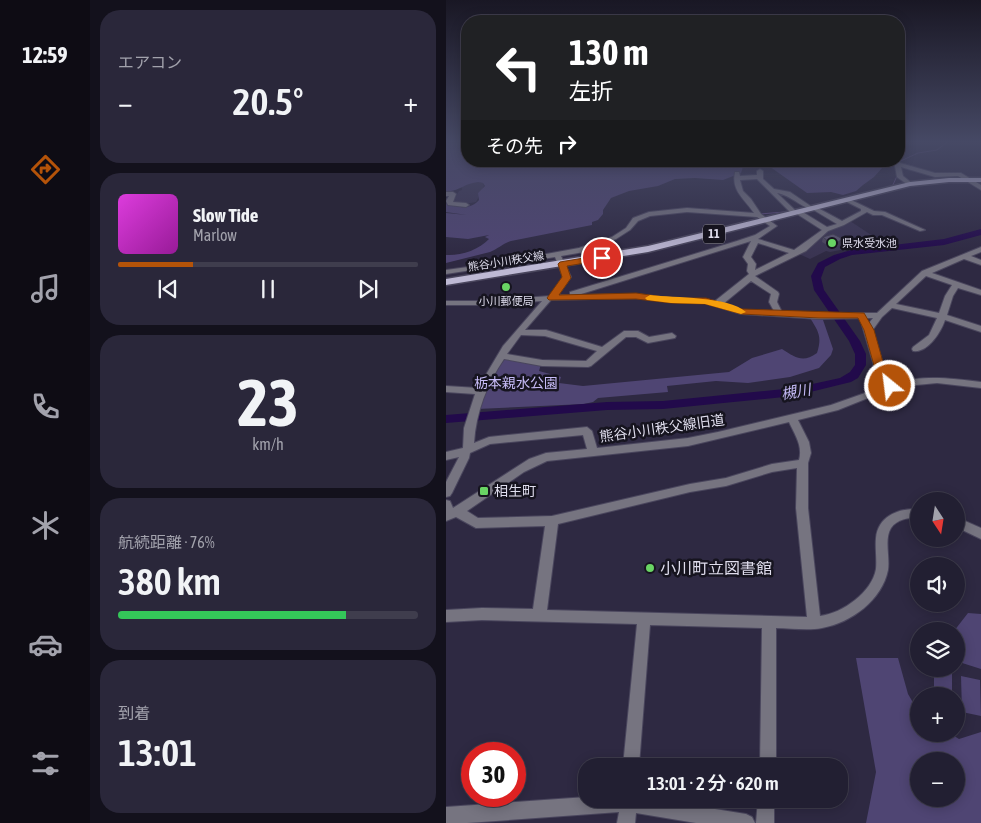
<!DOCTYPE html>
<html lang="ja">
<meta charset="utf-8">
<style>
:root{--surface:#221f32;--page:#2a273a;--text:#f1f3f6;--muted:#a2a2ac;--line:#3f3d4d;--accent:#b45309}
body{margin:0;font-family:"Asap Condensed","Noto Sans JP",sans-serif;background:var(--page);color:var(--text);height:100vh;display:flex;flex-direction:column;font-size:19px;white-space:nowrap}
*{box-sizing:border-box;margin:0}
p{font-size:16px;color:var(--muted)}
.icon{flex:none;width:28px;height:28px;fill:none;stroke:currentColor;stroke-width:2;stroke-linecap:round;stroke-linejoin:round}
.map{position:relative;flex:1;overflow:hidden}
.side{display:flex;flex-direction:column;gap:10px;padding:10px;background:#13111c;width:356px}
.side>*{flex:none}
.guide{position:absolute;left:15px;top:15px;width:444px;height:152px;border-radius:20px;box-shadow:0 2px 12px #0003,0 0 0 1px var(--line);background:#202124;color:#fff;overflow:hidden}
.needle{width:32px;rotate:168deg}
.fabs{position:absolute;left:464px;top:492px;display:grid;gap:10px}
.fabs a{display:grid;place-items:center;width:55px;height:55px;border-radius:50%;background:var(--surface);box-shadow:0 2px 12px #0003,0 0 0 1px var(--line);font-size:25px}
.speed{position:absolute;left:15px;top:742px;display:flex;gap:10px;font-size:25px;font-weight:700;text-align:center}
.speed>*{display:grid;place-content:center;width:65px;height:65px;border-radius:50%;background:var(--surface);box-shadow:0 2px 12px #0003,0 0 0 1px var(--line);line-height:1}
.speed .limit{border:8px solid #d22;background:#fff;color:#111}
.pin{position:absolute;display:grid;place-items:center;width:42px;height:42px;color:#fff;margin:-21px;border:2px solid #fff;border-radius:50%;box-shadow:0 1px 5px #0007}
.me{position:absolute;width:55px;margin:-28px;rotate:331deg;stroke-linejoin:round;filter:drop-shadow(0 0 4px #0008)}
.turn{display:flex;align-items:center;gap:18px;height:105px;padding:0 25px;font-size:22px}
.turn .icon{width:65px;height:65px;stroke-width:2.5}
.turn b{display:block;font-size:35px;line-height:42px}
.then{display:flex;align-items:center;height:48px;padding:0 25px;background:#0003;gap:10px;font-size:19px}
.big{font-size:38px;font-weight:600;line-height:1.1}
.side .card{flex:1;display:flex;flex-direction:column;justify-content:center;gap:8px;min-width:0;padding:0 18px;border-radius:20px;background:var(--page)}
.side .dial{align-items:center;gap:0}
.dial b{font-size:65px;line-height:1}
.song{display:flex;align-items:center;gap:15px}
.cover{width:60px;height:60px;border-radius:8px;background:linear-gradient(135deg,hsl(300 70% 55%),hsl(300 70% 35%))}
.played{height:5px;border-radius:2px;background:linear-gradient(90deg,var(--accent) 25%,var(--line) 25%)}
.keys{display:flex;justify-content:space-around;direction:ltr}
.heat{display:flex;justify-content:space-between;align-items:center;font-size:28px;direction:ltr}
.charge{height:8px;border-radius:4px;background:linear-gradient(90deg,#34c759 76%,var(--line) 0)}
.trip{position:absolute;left:132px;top:758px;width:270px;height:50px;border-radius:20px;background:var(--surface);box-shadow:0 2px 12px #0003,0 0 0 1px var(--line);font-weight:600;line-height:50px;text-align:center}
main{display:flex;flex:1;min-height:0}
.tab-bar{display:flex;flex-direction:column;width:90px;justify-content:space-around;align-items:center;background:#0e0c14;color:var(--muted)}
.tab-bar .icon{width:35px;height:35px}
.tab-bar .current{color:var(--accent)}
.tab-bar b{font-size:22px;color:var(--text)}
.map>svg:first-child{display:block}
.built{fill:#3a3452}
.green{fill:#4f4573;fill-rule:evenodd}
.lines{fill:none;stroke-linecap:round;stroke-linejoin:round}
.stream{stroke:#5b497c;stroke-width:1}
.river{fill:#220a4b;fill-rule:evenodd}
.minor-casing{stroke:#4a465d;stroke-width:2}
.major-casing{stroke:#4a465d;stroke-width:3}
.minor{fill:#767480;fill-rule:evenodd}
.major{fill:#beb9d4;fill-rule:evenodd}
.wall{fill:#4d485f}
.shaded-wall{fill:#3e3b4e}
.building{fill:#59546f;stroke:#3e3b4e}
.route{fill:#b45309;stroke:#753606}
.slow{fill:#f59e0b}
.poi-dot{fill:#69d464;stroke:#16141f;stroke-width:2}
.labels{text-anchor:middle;stroke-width:5;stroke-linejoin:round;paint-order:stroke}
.far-poi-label{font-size:11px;fill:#dfdded;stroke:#16141f;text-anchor:start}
.far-street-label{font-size:11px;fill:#dfdded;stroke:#16141f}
.shield{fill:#16141f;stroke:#a3a1af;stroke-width:1}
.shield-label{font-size:12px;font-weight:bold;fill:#dfdded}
.park-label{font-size:14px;fill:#c6bbf6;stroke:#16141f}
.street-label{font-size:14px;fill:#dfdded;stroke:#16141f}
.poi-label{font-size:14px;fill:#dfdded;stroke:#16141f;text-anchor:start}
.water-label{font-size:15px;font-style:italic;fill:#c2b8f3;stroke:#16141f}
.near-poi-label{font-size:16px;fill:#dfdded;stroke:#16141f;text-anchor:start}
</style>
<main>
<nav class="tab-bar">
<b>12:59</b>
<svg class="icon current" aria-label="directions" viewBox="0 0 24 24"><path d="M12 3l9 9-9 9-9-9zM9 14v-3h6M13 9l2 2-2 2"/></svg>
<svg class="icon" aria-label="music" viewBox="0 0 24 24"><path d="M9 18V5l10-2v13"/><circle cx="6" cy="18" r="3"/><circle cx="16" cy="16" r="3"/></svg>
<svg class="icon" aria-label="phone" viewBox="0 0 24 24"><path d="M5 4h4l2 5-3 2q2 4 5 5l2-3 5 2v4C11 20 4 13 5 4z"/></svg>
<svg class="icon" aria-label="climate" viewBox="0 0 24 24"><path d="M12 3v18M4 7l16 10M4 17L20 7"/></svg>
<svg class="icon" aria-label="car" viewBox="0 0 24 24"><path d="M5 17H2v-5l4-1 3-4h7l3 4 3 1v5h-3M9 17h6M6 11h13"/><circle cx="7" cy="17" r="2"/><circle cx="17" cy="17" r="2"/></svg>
<svg class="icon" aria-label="filters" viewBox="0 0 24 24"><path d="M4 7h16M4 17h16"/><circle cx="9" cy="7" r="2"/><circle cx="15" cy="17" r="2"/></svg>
</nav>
<section class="side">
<div class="card"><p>エアコン</p>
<div class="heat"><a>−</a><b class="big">20.5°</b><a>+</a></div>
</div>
<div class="card">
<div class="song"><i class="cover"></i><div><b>Slow Tide</b><p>Marlow</p></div></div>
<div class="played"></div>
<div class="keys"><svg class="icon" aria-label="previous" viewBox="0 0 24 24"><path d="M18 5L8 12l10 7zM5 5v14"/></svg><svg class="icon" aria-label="pause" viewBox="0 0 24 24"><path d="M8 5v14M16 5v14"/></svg><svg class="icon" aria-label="next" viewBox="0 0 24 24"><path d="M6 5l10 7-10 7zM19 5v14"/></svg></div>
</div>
<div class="card dial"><b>23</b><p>km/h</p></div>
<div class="card"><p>航続距離 · 76%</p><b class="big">380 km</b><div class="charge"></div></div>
<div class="card"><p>到着</p><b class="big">13:01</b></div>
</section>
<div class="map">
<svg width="535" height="823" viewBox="0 0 535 823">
<rect width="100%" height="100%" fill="#2e2942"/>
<path class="built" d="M28,182l9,1 1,3 -8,16 -12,2 -11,-2 6,-11 3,-1v-3z
M404,221l32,21 -52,10 -4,-1 -16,8 -13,-6 19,-11 12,-12z"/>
<path class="green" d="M0,143h21v18h263l13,6 -2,6 -18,7 -28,-2 -20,1 -17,7 -29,5 -18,7 -8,12v4l-5,6 -6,2v3l-81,16c-9,3 -13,8 -21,11l-44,11v-8c14,1 33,-5 43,-16l-4,-2 4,-2 -21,4 -22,-2v-24l21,2 -21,-3v-9c10,5 25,7 33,-3l-1,-7 7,-7 -2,-3c-14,-4 -24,10 -37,8z
M313,161h115l1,4 7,3 -8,9 -11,8 -7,6 -13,4 -12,-3 -24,1 -41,-29z
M376,317l11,32 -2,6 -12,13 -29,9 -42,6 -32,-2 -49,5 1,6 -70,6 -5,4 -9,2 -107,5 9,-25 19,-25 36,5 -2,7 22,6 -2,6 24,3 146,-14 23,-14 30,-9c14,9 21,14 35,4 5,-16 2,-21 -7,-35z
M522,613l13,1v55l-22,-7 -3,-6v-25h-2z
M410,658h42l10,36 10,17v23h33l8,5 22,-7v91h-115l10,-51zM510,761v38h-38v-38z
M488,670l18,4v22h-18z
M515,676l19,4 1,36 -19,-4z"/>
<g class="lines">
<path class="stream" d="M449,167l-1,-3 24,-11 19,-3 9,-7
M260,209l15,2
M207,212l11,-1
M314,214l24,-2 108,-25 5,-11
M181,227l8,-10 4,-1
M137,247l29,-10
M64,261l25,-5"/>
<path class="river" d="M535,229v6l-37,10 -92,10 -12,4 -15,8 -4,11 3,12 36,51 6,13v11l-8,13 -7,4 -57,14 -131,13 -56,1 -161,13v-8l161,-13 56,-1 131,-13 46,-10 10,-6 5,-7v-11l-6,-13 -35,-51 -3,-14 7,-13 16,-8 17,-5 93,-11z"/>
<g class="minor-casing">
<path id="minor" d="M453,160l1,3 35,10h26l20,12v5l-23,-14 -23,1 -34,-10 2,9 10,8 -5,1 -11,-8 -3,-16z
M314,169l3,2v8l11,10 16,3 22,15h4l26,14 19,-10v-2l-16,-8v-2l2,-1 27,13 11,1 40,18 -5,1 -38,-16h-9l-6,-3 -23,13 -16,6 -22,20 -51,25 23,16 1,2 -2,8 5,10 37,1h58l45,-42 59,-24v5l-10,4 10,4v5l-17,-6 -32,14 49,17v5l-23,-7 -5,8 -6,19 34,11v6l-36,-12c-4,12 -17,33 -32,31l-1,-2 1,-2 16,-12 8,-17 -45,-10 -10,9 -10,14 13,38 8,14c32,-8 56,-5 88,-1v6l-44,-5 -31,3 -23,6 -45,18 -40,10 11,22 2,11 -3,10v45l12,108c23,-3 52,-24 56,-47 1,-11 -1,-21 0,-31 2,-22 23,-30 42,-29v8c-9,1 -21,2 -27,11 -7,11 -1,29 -3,42 -6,30 -37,53 -66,58 -15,3 -31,0 -46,0v138h-16l2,-138 -112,-3 -11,141h-16l14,-142 -155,-4 -36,2v-12l36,-2 51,1 12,-83 -69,2 -20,-11 -10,4v-21l4,1 3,7 76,-49 17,-6 41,-4 -4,-14 -93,9 -20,9 -1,5 -17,35 -2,3 -4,1v-15l13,-25 -13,3v-8l17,-4 1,-20 11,-34 -29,-2v-6l32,2 25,-42 39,-45 -64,4h-32v-4h32l72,-5 13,-19 -8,-20 -109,17v-4l51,-7 82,-15 33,-11 14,-9 7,-10 16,-6 38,-4 67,5c-10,-15 -23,-22 -19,-41h4l1,4 17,-1v-4zM311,179l35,35h5l25,16 -28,20 -36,-11 19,-13 -16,-12 -10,-15 -8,-8 -3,-11zM331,193c13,2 27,16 35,16l25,15 -10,3 -26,-16h-5zM241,212l70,5 13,9 -15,9 -18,6 -167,51v3h-12l13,-18 -10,-21 23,-4 32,-13 14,-9 8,-9 12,-5zM305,241l-8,16 5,7 -1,7 2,3 -34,27 -9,-2 -35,-1 -35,-4 -58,1zM312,243l31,10 -34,17 1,-6 -5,-7zM480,276l26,9 -7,11 -6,17 -43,-9zM305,281l20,13 -2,8 5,9 -32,-1 -19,-6zM190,298l35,4 34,1 36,11 78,5 54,-1 -4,5 -3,-1 -4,3 13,44 10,17 -54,19 -113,27 -30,6 -91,10 -5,-17 -5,-4 -98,10 -15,6c2,-31 13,-59 30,-84l38,7 46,1 3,-1 35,-29h10l12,6 27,-5 1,-2 -4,-3 -23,4 -11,-6h-14l-22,16 -56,-17h-21l26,-30zM75,335l24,1 52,15 -11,10 -44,-1 -35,-6zM343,422c6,13 14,24 10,38l-27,4 -46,14 -36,6 -138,32 -74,2 -11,-7 57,-39 23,-11 141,-15zM351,468l-1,40 11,109 -260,-7 11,-86 132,-32 36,-6 46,-14z
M0,192h7l3,2 -3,8 13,1 3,2 -3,2 -18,-2 -2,-4 3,-5h-3z
M510,517l25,11v11l-25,-12z
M141,797v2h66l93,15 6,3 3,6h-59l-60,-10 -1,10h-18l2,-11 -152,11h-21v-16z
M312,799h16v24h-18z"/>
</g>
<g class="major-casing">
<path id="major" d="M503,178h32v4h-32l-39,4 -262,66 -202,33v-6l202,-33 262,-64z"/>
</g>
<use href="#minor" class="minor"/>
<use href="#major" class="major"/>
</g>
<path class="wall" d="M377,237l19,7 -5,2h-8l-7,-4z"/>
<path class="shaded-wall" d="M397,239l-1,5 -5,2 1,-4z"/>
<path class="building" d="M387,234l10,5 -5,3h-9l-6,-5z"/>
<linearGradient id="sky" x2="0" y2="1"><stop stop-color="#191724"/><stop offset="0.55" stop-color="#464965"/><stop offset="1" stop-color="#464965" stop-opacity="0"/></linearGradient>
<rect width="535" height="258" fill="url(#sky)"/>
<path class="route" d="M156,255l2,1v4l-37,6 4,12 -12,17 77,-2 35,5h35l36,11 122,4 10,17 11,39 11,17 -2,3h-7l-12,-20 -11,-39 -6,-12h-39l-78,-4 -36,-10 -34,-1 -35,-4 -87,1 -2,-2 15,-21 -4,-13 2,-2z"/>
<path class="slow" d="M204,295c25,3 78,1 96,17l-5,2 -36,-10 -34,-1 -24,-3 -2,-2z"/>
<g class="poi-dot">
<circle cx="386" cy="243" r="5"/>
<circle cx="60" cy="287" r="5"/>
<rect x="33" y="486" width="10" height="10" rx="2.5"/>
<circle cx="204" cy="568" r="5"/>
</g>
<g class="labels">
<g class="far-poi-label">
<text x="396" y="247">県水受水池</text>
<text x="60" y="305" text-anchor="middle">小川郵便局</text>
</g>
<g class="far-street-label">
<text transform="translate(60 261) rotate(-9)" y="4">熊谷小川秩父線</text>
</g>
<rect class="shield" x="257" y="224.5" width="22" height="19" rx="4"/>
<g class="shield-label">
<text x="268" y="238">11</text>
</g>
<g class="park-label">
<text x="70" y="388">栃本親水公園</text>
</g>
<g class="street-label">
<text transform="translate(216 428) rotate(-8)" y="5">熊谷小川秩父線旧道</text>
</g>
<g class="poi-label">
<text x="48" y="496">相生町</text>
</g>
<g class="water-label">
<text transform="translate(350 392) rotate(-10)" y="5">槻川</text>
</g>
<g class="near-poi-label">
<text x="214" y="574">小川町立図書館</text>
</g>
</g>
</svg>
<div class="fabs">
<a><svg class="needle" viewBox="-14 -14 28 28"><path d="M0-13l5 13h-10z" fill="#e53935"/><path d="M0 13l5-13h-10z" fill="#a2a2ac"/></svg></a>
<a><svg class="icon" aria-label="sound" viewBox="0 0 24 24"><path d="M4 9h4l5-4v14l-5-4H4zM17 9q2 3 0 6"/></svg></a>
<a><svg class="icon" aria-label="layers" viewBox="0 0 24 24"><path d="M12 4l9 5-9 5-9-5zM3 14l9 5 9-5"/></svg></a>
<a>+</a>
<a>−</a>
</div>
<div class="speed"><div class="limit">30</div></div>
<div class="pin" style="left:156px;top:258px;background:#d93025"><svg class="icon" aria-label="arrive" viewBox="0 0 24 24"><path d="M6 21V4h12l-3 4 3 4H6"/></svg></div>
<svg class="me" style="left:444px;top:386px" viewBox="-20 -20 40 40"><circle r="17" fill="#b45309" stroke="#fff" stroke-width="3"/><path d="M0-11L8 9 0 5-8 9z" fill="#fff"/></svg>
<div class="trip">13:01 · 2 分 · 620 m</div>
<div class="guide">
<div class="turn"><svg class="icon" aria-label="left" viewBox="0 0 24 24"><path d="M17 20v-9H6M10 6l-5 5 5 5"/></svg><div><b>130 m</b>左折</div></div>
<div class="then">その先<svg class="icon" aria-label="right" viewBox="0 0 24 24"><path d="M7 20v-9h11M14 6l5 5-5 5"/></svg></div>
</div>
</div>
</main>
